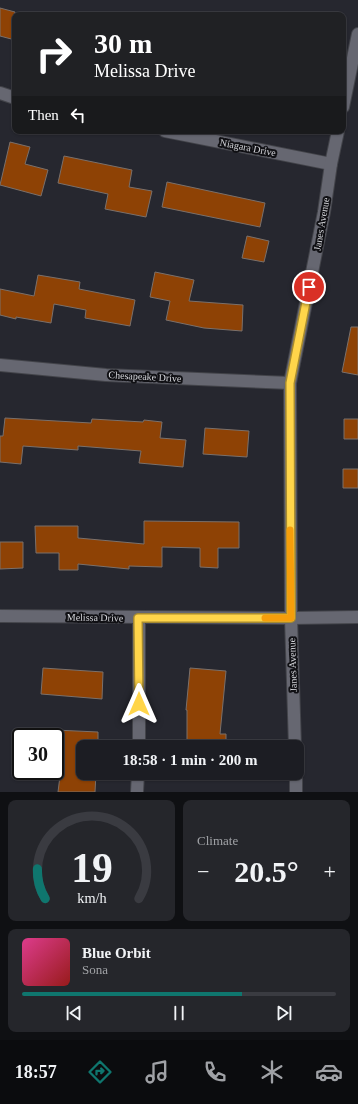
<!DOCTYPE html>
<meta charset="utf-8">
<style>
:root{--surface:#1c1d23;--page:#25262b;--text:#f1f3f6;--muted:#a0a2a6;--line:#3a3b41;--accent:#0f766e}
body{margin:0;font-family:"Times New Roman",serif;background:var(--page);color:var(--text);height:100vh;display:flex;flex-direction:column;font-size:15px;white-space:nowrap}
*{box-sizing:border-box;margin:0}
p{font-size:13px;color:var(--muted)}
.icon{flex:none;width:22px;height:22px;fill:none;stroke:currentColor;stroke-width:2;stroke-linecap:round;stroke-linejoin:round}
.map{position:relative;height:792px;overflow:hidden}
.side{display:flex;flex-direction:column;gap:8px;padding:8px;background:#0f1013;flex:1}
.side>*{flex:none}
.guide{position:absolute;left:12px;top:12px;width:334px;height:122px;border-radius:8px;box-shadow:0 1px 3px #0004,0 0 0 1px var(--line);background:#202124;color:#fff;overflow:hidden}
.speed{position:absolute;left:12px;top:728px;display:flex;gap:8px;font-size:20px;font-weight:700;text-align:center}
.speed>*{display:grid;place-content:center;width:52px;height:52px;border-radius:50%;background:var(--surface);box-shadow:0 1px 3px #0004,0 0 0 1px var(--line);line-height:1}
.speed .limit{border:2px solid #111;border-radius:6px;background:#fff;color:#111}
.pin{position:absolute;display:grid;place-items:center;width:34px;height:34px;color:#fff;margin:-17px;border:2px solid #fff;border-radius:50%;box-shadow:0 1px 4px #0007}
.me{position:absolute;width:44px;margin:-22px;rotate:0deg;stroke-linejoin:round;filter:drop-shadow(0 0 3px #0008)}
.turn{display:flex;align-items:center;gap:14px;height:84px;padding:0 16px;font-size:18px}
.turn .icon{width:52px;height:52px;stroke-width:2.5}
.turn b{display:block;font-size:28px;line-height:34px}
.then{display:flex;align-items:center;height:38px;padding:0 16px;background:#0003;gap:8px;font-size:15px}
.big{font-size:30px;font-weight:600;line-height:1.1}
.side .widget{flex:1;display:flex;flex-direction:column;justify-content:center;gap:6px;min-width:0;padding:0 14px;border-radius:8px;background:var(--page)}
.side .dial{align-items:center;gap:0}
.dial svg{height:104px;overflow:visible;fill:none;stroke:var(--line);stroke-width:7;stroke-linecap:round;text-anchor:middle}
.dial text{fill:var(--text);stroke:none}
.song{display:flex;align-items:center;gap:12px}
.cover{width:48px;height:48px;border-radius:6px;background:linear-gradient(135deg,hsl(330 70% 55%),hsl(0 70% 35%))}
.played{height:4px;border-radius:2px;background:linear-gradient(90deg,var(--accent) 70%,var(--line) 70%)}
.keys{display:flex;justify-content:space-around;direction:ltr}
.heat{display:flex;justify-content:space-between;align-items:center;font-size:22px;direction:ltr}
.side .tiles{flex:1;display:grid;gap:8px;grid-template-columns:1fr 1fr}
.widget:last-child{grid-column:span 2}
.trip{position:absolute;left:76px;top:740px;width:228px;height:40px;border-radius:8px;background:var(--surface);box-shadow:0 1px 3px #0004,0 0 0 1px var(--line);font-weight:600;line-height:40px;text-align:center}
.tabs{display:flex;height:64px;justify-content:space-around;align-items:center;background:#0b0c0e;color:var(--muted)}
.tabs .icon{width:28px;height:28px}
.tabs .active{color:var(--accent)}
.tabs b{font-size:18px;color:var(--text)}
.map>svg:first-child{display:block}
.building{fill:#8e4205;stroke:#7a706b}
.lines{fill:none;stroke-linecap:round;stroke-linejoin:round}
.street-casing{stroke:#43444a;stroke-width:14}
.secondary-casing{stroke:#43444a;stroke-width:14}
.street{stroke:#666771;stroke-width:12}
.secondary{stroke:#666771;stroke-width:12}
.route-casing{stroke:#a68a30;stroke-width:10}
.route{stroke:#ffd54a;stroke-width:7}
.slow{stroke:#f59e0b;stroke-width:7}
.labels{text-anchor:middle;stroke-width:4;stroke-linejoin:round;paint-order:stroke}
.street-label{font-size:10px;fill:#d6d7dc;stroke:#101014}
</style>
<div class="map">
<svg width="358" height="792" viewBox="0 0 358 792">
<rect width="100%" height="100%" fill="#26272f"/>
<path class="building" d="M0,8l15,4v28l-15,-4z
M10,142l20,5 -5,17 23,6 -7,26 -41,-11z
M64,156l68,14 -3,17 23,4 -6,26 -41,-8 3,-15 -50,-11z
M167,182l98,21 -5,24 -98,-20z
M247,236l22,5 -5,21 -22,-4z
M155,272l39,8 -5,21 54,4 -1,26 -38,-3 -38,-8 4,-19 -20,-4z
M38,275l42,7 -1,7 56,11 -5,26 -45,-8 1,-8 -32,-6 -3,19 -35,-6v2l-16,-4v-26l34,7z
M351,327h7v48l-16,-3z
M5,418l86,5 1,-4 51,3 1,-2 18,2 -2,16 26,2 -3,27 -44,-4 2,-12 -63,-5v4l-55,-4 -2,18 -21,-2v-26h3z
M344,419h14v20h-14z
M205,428l44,3 -2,26 -44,-3z
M343,469h15v19h-15z
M144,521l95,1v26h-21v20l-18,-1v-19l-38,-1v20l-33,-1v3l-51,-5v6h-19v-17h-23l-1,-27h43v12l66,6z
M0,542h23v26l-23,1z
M43,668l60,4 -1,27 -61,-5z
M190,668l36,3 -6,63h6v13h-39v-37h-1z
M55,730l43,2v15h-15v26h13l-1,19h-37l2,-16h-5z
M187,773h39v3h-39z"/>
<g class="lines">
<g class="street-casing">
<path id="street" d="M0,93l15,5
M165,131l166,33
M0,365l106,10 184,8
M0,616l291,2 67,-1
M139,618v129
M137,792l1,-19"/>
</g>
<g class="secondary-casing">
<path id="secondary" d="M343,107l15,-73
M295,747l-4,-129 -1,-235 34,-171 7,-48 7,-33
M296,773v19"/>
</g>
<use href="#street" class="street"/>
<use href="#secondary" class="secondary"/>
</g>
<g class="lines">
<g class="route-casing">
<path id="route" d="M139,704l-1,-86h153l-1,-235 19,-96"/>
</g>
<use href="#route" class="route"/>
<path class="slow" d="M265,618h26l-1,-88"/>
</g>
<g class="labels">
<g class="street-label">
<text transform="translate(248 147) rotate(11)" y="4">Niagara Drive</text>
<text transform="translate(321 224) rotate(-80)" y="4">Janes Avenue</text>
<text transform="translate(145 376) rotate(3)" y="4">Chesapeake Drive</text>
<text transform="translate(95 617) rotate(1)" y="4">Melissa Drive</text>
<text transform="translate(292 665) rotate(-92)" y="4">Janes Avenue</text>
</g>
</g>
</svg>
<div class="speed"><div class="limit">30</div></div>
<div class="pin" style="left:309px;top:287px;background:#d93025"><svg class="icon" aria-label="arrive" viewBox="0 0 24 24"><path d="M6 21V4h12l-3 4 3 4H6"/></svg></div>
<svg class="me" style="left:139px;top:704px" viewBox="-20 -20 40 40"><path d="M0-17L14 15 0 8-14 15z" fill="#ffd54a" stroke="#fff" stroke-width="4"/></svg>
<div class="trip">18:58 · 1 min · 200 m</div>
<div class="guide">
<div class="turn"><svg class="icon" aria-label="right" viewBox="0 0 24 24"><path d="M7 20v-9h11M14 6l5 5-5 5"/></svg><div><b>30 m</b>Melissa Drive</div></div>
<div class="then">Then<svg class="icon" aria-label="left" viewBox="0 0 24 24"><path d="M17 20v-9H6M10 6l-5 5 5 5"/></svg></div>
</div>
</div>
<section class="side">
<div class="tiles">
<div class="widget dial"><svg viewBox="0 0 100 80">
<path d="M14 69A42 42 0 1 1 86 69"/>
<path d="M14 69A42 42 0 0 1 8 46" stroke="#0f766e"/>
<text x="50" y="56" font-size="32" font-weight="700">19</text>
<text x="50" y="72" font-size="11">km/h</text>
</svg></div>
<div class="widget"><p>Climate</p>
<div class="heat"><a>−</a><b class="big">20.5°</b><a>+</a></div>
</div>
<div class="widget">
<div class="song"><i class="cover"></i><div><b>Blue Orbit</b><p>Sona</p></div></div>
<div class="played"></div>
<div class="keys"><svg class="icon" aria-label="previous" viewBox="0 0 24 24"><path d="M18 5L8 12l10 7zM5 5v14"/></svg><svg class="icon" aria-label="pause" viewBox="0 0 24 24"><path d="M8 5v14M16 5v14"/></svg><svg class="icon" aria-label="next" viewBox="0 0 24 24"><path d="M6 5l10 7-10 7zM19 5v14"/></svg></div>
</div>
</div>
</section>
<nav class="tabs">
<b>18:57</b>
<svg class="icon active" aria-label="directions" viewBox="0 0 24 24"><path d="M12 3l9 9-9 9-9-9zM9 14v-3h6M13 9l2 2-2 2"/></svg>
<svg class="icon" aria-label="music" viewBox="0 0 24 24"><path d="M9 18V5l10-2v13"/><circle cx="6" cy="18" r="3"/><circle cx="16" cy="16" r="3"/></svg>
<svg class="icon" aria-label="phone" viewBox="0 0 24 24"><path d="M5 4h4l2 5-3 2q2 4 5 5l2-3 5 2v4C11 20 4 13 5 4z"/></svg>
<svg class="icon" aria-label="climate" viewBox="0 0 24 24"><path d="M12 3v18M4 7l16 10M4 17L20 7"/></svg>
<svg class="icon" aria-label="car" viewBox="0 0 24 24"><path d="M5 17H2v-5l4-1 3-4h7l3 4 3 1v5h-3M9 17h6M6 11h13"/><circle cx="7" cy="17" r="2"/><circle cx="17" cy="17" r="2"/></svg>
</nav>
